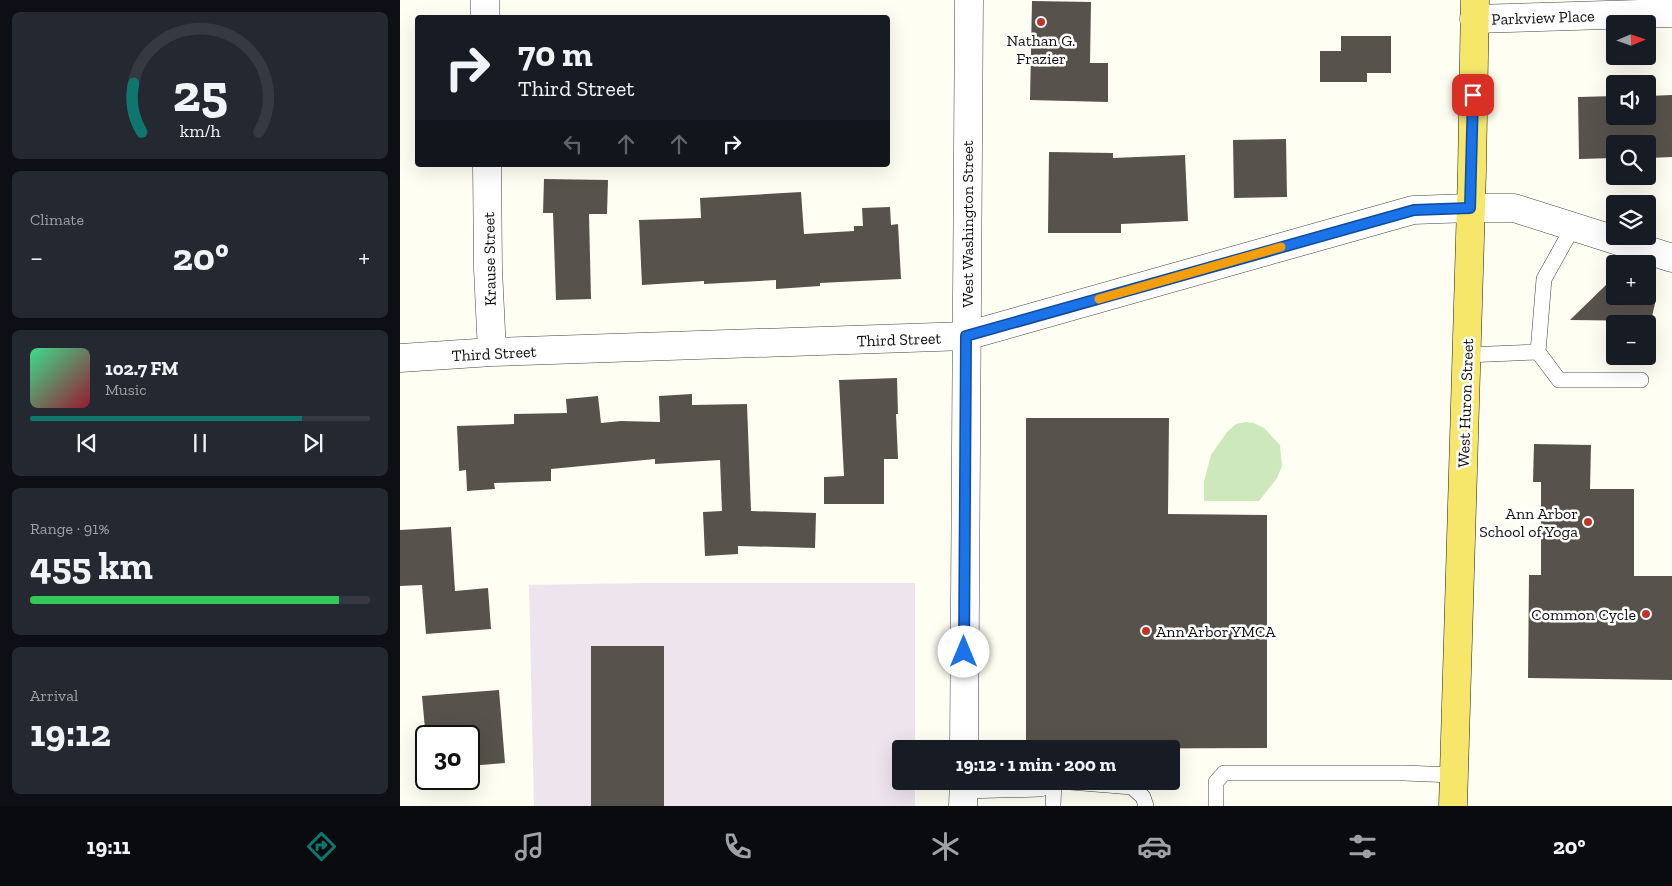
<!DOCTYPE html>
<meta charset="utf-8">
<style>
:root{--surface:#171b24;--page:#242831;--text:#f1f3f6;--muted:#9ea1a6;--line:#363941;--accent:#0f766e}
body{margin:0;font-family:"Zilla Slab",serif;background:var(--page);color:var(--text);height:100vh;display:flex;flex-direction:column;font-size:19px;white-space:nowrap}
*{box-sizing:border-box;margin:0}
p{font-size:16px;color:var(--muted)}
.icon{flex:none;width:28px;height:28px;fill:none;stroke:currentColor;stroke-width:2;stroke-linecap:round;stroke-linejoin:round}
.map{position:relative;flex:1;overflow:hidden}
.side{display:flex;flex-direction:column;gap:12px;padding:12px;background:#0d0f14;width:400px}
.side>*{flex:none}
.hud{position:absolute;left:15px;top:15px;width:475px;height:152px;border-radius:5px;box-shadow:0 5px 20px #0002;background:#171b24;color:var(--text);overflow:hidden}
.needle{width:32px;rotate:88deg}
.fabs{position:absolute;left:1206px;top:15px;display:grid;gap:10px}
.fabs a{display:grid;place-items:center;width:50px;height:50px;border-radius:5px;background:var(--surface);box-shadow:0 5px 20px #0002;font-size:25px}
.speed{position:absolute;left:15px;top:725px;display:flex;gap:10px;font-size:25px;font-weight:700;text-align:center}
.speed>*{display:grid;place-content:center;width:65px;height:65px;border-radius:50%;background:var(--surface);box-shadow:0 5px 20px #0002;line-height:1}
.speed .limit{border:2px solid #111;border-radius:8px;background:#fff;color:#111}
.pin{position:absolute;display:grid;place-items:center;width:42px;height:42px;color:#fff;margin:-21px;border-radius:10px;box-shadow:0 2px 8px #0006}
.me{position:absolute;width:55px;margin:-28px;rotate:0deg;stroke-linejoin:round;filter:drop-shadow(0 0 4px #0008)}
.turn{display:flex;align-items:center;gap:18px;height:105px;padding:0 20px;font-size:22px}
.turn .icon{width:65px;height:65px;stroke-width:2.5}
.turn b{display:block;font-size:35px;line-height:42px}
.lanes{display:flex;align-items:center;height:48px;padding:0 20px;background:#0003;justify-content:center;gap:25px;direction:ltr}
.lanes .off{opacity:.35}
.big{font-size:38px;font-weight:700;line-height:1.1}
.side .tile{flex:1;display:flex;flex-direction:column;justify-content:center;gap:8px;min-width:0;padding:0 18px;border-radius:8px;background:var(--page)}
.side .dial{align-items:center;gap:0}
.dial svg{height:130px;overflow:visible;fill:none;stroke:var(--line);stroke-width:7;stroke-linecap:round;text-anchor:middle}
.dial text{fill:var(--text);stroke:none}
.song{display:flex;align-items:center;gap:15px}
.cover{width:60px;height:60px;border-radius:8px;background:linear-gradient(135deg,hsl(150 70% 55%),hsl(350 70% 35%))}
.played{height:5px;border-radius:2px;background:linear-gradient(90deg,var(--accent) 80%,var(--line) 80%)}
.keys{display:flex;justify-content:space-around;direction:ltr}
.heat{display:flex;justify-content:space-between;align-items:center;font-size:28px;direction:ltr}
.charge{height:8px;border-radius:4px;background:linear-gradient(90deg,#34c759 91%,var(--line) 0)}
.trip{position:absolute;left:492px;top:740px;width:288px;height:50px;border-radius:5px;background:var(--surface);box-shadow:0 5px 20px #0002;font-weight:700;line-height:50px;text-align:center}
.menu{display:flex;height:80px;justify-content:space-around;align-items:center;background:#090b0e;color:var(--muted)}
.menu .icon{width:35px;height:35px}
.menu .on{color:var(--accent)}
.menu b{font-size:22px;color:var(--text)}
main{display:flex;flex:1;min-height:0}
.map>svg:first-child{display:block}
.industrial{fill:#ede4ed}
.green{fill:#cde9bb}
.building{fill:#58524c}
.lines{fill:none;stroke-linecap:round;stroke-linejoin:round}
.lane-casing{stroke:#424242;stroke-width:16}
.street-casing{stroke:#424242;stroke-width:29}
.primary-casing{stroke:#202020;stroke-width:29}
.lane{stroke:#fff;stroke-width:15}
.street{stroke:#fff;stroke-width:28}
.primary{stroke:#f6e76b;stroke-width:28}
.route-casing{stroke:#114b97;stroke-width:12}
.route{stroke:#1a73e8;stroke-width:9}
.slow{stroke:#f59e0b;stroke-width:9}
.poi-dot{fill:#be3629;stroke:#fff;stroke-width:2}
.labels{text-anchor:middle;stroke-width:5;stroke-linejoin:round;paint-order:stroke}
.street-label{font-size:16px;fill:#0f0f0f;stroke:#fff}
.poi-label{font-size:16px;fill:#0f0f0f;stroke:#fff;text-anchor:end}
</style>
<main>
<section class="side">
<div class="tile dial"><svg viewBox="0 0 100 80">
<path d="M14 69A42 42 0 1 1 86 69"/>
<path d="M14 69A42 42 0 0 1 9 39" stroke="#0f766e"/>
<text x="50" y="56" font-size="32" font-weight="700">25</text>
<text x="50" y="72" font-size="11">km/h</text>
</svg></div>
<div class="tile"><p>Climate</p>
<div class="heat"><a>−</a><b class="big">20°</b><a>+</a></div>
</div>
<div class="tile">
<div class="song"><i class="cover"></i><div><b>102.7 FM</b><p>Music</p></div></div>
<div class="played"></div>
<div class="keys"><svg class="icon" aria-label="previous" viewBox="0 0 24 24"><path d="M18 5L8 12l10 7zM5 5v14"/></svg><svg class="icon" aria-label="pause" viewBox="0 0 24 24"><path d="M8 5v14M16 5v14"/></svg><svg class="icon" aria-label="next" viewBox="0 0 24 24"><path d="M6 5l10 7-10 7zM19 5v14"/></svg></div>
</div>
<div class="tile"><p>Range · 91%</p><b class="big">455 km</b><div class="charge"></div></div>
<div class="tile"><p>Arrival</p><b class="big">19:12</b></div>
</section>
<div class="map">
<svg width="1272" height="806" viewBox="0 0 1272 806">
<rect width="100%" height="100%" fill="#fffef2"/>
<path class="industrial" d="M242,583h273v166h-14v32h14v25h-381l-5,-221z"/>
<path class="green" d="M846,422l8,1 10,5 16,17 2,21 -5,12 -18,23h-55v-20l7,-26 16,-23 9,-8z"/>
<path class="building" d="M632,1l59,1 -1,61h18v39l-78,-2z
M941,36h50v37h-24v9h-47v-31h21z
M1272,95v62l-24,1v-14h-33v14l-36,1 -1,-62 37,-1v20h33v-20z
M886,139l1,58 -53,1 -1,-58z
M649,152l64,1v5l72,-3 3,66 -67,3v9h-73z
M144,179l64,1 -1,34h-18l2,85 -35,1 -3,-87h-10z
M401,192l3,42 50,-3v-5h9l-1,-18 28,-1 1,18 7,-1 3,55 -81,4v3l-44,3v-9l-72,4v-3l-62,4 -3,-65 62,-2 -1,-20z
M1207,284l8,2v10h31l10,3 -5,22 -81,-1z
M497,378l1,36h-2l2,45h-14v45h-60v-27l20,-1 -5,-96z
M292,394v11l55,-1 4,107 65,2 -1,35 -77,-2v8l-33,2 -2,-44 19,-1 -2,-51 -65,4v-5l-104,10v12l-57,2 1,6 -28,2 -1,-21 -7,1 -2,-45 57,-2v-10l53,-1 -1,-14 32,-3 3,27 20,-2 39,1 -1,-26z
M626,418h143l-1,96 99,1v233l-241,1z
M1134,444l57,1 -1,44h44v87h38v104l-144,-2 1,-103h12v-93h-8z
M51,527l4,64 33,-3 3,41 -65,5 -4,-49 -22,1v-56z
M191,646h73v160h-73z
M99,690l6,73 -36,3v-30h-43v4l-4,-44z"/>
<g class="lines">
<g class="lane-casing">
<path id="lane" d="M1138,352l6,-73 29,-52
M1066,355l72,-3 21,28h82
M658,781l74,6 11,10 3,9
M563,791l78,-2 13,-8
M653,806l1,-25
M816,806v-24l8,-9h180l49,2"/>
</g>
<g class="street-casing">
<path id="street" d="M85,0v18
M1074,19l198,-6
M87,165l1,104 4,83
M0,358l92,-6 474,-16 447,-126 57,-2h44l158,50
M564,749l5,-749
M563,806l1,-25"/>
</g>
<g class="primary-casing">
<path id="primary" d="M1053,806l19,-635 3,-171"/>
</g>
<use href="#lane" class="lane"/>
<use href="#street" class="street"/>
<use href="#primary" class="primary"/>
</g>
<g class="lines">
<g class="route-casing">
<path id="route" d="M564,652l2,-316 448,-126 56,-2 3,-113"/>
</g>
<use href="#route" class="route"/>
<path class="slow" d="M699,299l182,-52"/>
</g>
<g class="poi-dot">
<circle cx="641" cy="22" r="5"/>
<circle cx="1188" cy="522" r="5"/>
<circle cx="1246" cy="614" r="5"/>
<circle cx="746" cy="631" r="5"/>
</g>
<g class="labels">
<g class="street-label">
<text transform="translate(1143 17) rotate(-2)" y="6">Parkview Place</text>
<text transform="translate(567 224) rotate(-90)" y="6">West Washington Street</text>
<text transform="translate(89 259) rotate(-91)" y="6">Krause Street</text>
<text transform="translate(499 339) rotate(-2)" y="6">Third Street</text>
<text transform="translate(94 353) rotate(-3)" y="6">Third Street</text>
<text transform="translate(1065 403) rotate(-88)" y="6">West Huron Street</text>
</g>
<g class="poi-label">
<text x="641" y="46" text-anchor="middle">Nathan G.<tspan x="641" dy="18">Frazier</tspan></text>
<text x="1178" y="519">Ann Arbor<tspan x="1178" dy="18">School of Yoga</tspan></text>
<text x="1236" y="620">Common Cycle</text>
<text x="756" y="637" text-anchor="start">Ann Arbor YMCA</text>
</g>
</g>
</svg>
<div class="fabs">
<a><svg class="needle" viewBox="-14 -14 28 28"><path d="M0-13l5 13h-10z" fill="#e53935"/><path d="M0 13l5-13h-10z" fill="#9ea1a6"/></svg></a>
<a><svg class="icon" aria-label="sound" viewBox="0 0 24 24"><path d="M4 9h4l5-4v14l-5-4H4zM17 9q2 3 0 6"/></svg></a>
<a><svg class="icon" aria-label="search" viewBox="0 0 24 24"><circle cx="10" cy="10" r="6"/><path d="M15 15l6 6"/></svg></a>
<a><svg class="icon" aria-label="layers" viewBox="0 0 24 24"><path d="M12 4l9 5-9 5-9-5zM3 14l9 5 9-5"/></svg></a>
<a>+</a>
<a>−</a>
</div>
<div class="speed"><div class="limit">30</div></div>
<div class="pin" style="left:1073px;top:95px;background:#d93025"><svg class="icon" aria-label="arrive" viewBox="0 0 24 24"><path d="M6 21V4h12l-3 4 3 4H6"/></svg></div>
<svg class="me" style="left:564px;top:652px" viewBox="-20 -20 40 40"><circle r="19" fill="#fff"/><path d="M0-13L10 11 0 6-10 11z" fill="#1a73e8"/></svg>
<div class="trip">19:12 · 1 min · 200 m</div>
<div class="hud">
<div class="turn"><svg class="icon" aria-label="right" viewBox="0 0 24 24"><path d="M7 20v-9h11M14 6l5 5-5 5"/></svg><div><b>70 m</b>Third Street</div></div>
<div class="lanes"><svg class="icon off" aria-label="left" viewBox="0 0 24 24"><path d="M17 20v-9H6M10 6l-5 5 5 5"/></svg><svg class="icon off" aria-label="ahead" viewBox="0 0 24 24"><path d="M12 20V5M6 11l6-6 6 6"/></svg><svg class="icon off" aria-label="ahead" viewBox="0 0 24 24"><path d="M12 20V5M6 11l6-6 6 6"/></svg><svg class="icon" aria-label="right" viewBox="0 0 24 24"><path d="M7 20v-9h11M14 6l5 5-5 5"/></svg></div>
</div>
</div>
</main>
<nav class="menu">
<b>19:11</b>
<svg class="icon on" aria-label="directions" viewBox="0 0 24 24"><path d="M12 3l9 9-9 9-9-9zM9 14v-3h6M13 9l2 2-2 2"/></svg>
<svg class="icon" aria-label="music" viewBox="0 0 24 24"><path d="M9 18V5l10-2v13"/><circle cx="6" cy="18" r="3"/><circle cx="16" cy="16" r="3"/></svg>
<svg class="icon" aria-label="phone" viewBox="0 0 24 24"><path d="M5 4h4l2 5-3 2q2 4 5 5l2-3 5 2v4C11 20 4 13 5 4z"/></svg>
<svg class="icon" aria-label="climate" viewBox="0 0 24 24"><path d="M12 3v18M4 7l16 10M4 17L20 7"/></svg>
<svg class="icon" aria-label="car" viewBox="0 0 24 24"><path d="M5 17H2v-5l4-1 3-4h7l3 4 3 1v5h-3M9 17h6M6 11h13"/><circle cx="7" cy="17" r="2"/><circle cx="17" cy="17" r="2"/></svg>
<svg class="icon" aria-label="filters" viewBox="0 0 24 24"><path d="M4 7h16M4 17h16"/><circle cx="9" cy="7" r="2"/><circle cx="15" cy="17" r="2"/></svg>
<b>20°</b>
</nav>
